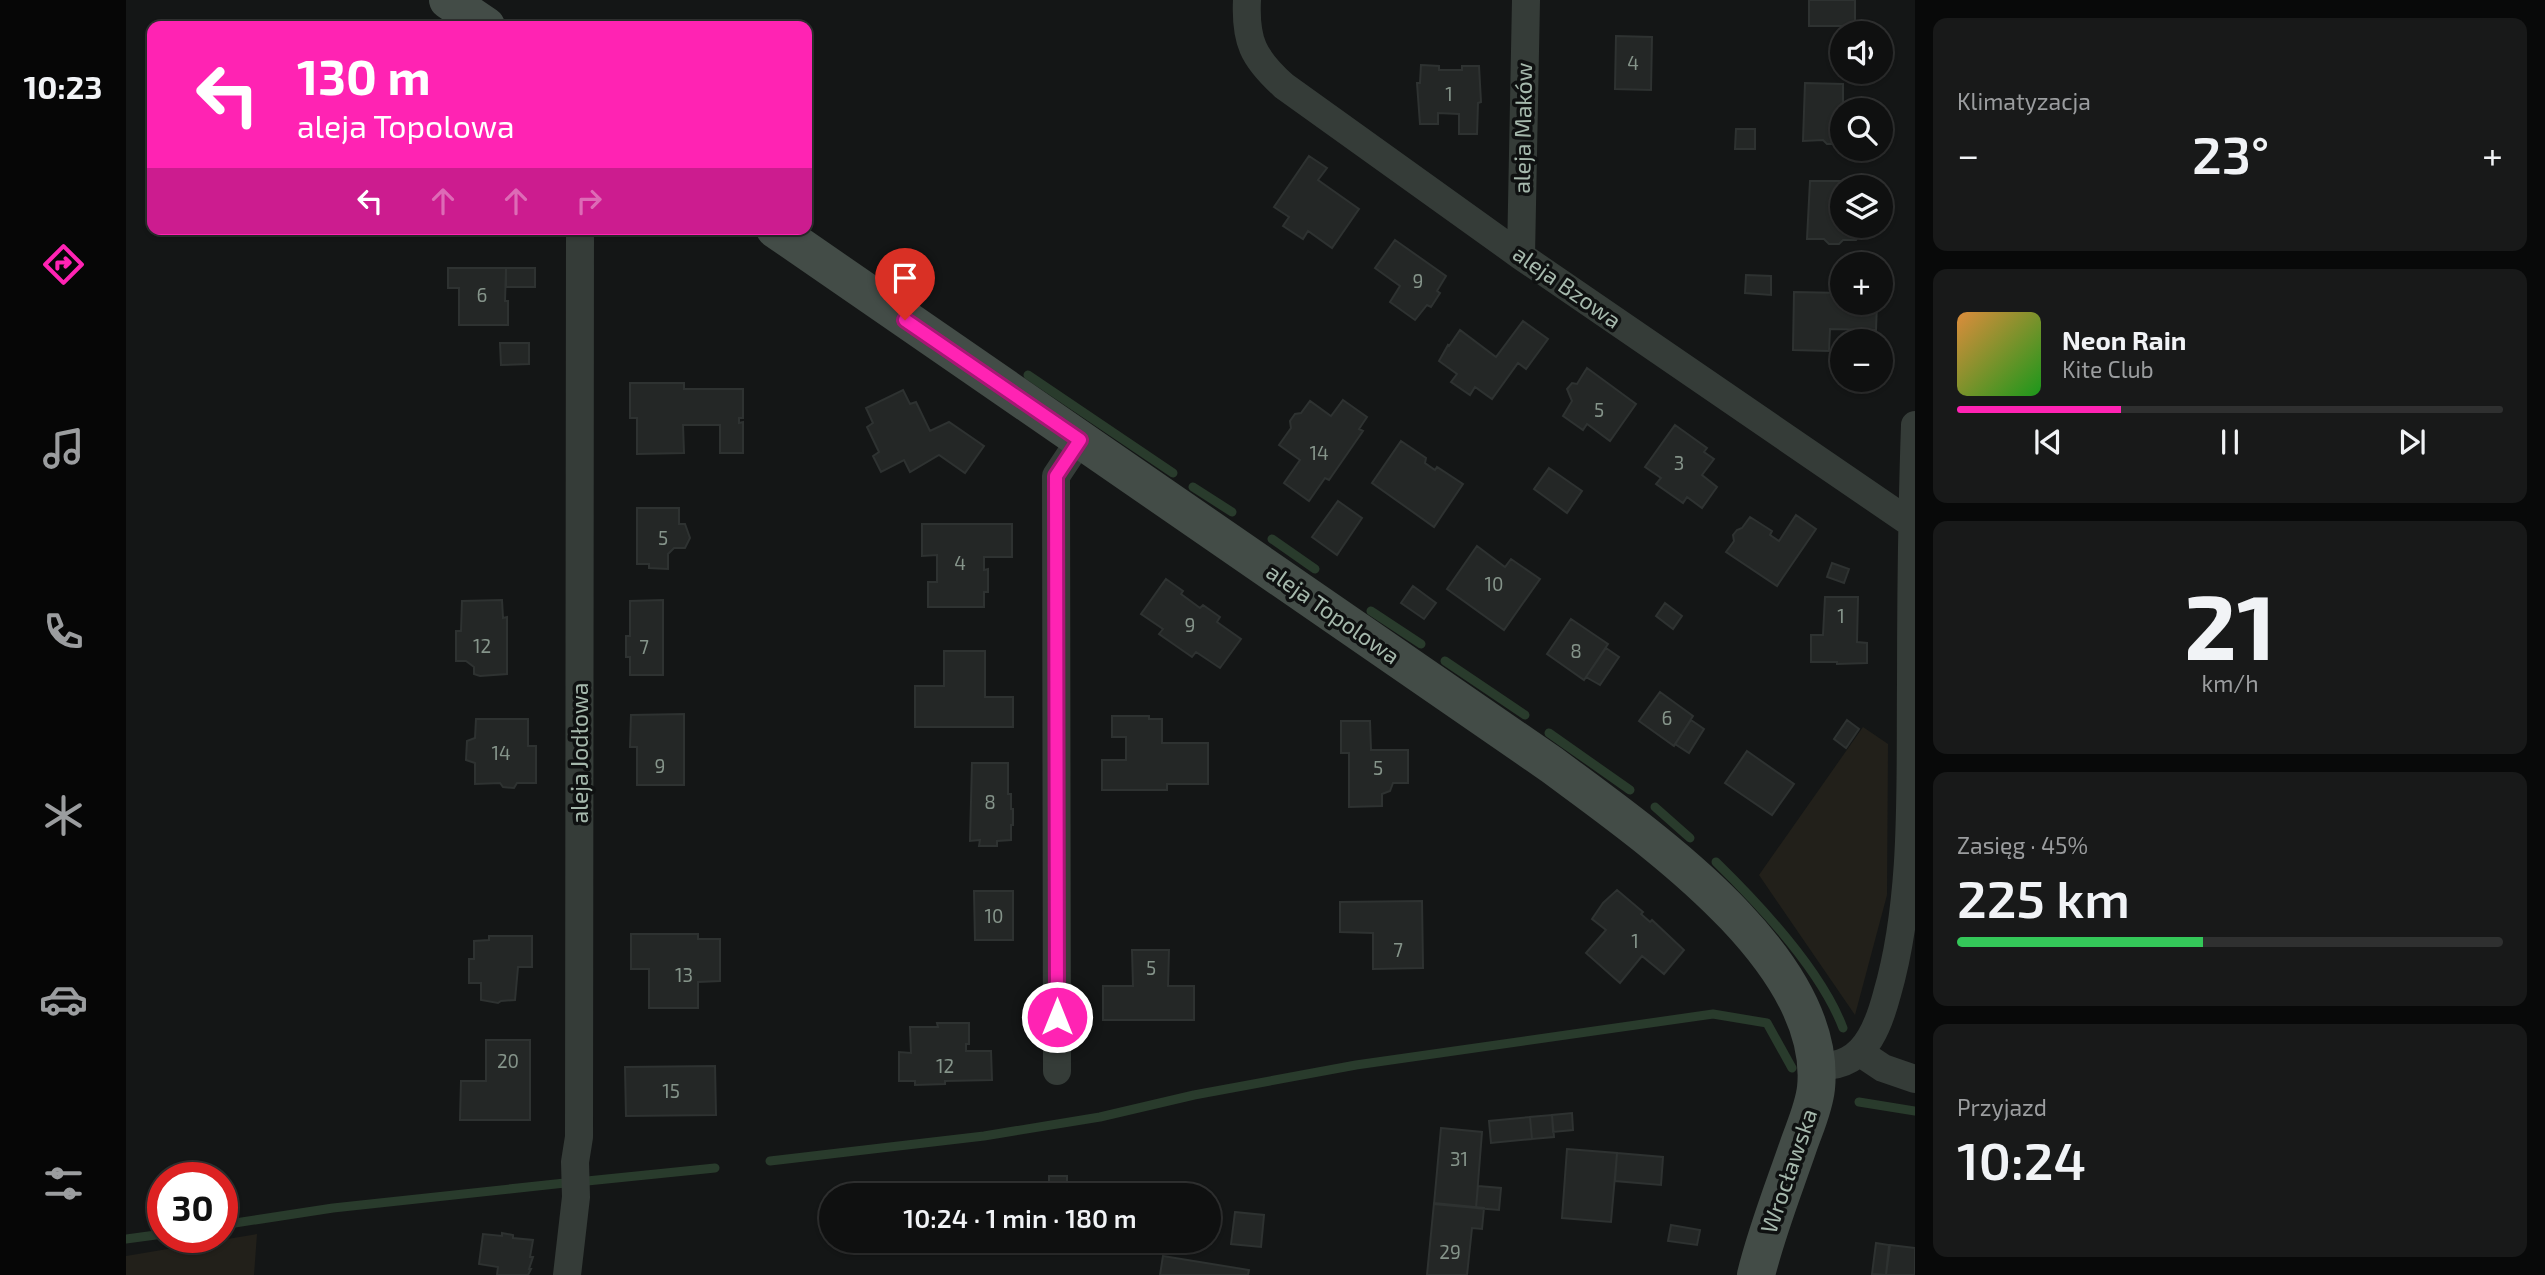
<!DOCTYPE html>
<html lang="pl">
<meta charset="utf-8">
<style>
:root{--surface:#0f1010;--page:#181919;--text:#f1f3f6;--muted:#9b9d9f;--line:#2f3030;--accent:#ff23b3}
body{margin:0;font-family:"Exo 2",sans-serif;background:var(--page);color:var(--text);height:100vh;display:flex;flex-direction:column;font-size:26px;white-space:nowrap}
*{box-sizing:border-box;margin:0}
p{font-size:23px;color:var(--muted)}
.icon{flex:none;width:38px;height:38px;fill:none;stroke:currentColor;stroke-width:2;stroke-linecap:round;stroke-linejoin:round}
.map{position:relative;flex:1;overflow:hidden}
.details{display:flex;flex-direction:column;gap:18px;padding:18px;background:#080909;width:630px}
.details>*{flex:none}
.banner{position:absolute;left:21px;top:21px;width:665px;height:214px;border-radius:14px;box-shadow:0 2px 5px #0004,0 0 0 2px var(--line);background:#ff23b3;color:#fff;overflow:hidden}
.buttons{position:absolute;left:1704px;top:21px;display:grid;gap:14px}
.buttons a{display:grid;place-items:center;width:63px;height:63px;border-radius:50%;background:var(--surface);box-shadow:0 2px 5px #0004,0 0 0 2px var(--line);font-size:35px}
.speed{position:absolute;left:21px;top:1162px;display:flex;gap:14px;font-size:35px;font-weight:700;text-align:center}
.speed>*{display:grid;place-content:center;width:91px;height:91px;border-radius:50%;background:var(--surface);box-shadow:0 2px 5px #0004,0 0 0 2px var(--line);line-height:1}
.speed .limit{border:10px solid #d22;background:#fff;color:#111}
.pin{position:absolute;display:grid;place-items:center;width:60px;height:60px;color:#fff;margin:-72px -30px;border-radius:50% 50% 50% 0;rotate:-45deg;box-shadow:0 0 7px #0007}
.pin .icon{rotate:45deg}
.me{position:absolute;width:77px;margin:-38px;rotate:0deg;stroke-linejoin:round;filter:drop-shadow(0 0 5px #0008)}
.turn{display:flex;align-items:center;gap:24px;height:147px;padding:0 35px;font-size:32px}
.turn .icon{width:91px;height:91px;stroke-width:2.5}
.turn b{display:block;font-size:49px;line-height:60px}
.lanes{display:flex;align-items:center;height:66px;padding:0 35px;background:#0003;justify-content:center;gap:35px;direction:ltr}
.lanes .off{opacity:.35}
.big{font-size:52px;font-weight:600;line-height:1.1}
.details .card{flex:1;display:flex;flex-direction:column;justify-content:center;gap:10px;min-width:0;padding:0 24px;border-radius:14px;background:var(--page)}
.details .dial{align-items:center;gap:0}
.dial b{font-size:91px;line-height:1}
.song{display:flex;align-items:center;gap:21px}
.cover{width:84px;height:84px;border-radius:10px;background:linear-gradient(135deg,hsl(30 70% 55%),hsl(120 70% 35%))}
.played{height:7px;border-radius:4px;background:linear-gradient(90deg,var(--accent) 30%,var(--line) 30%)}
.keys{display:flex;justify-content:space-around;direction:ltr}
.heat{display:flex;justify-content:space-between;align-items:center;font-size:38px;direction:ltr}
.charge{height:10px;border-radius:5px;background:linear-gradient(90deg,#34c759 45%,var(--line) 0)}
.trip{position:absolute;left:693px;top:1183px;width:402px;height:70px;border-radius:35px;background:var(--surface);box-shadow:0 2px 5px #0004,0 0 0 2px var(--line);font-weight:600;line-height:70px;text-align:center}
main{display:flex;flex:1;min-height:0}
.dock{display:flex;flex-direction:column;width:126px;justify-content:space-around;align-items:center;background:#060606;color:var(--muted)}
.dock .icon{width:49px;height:49px}
.dock .on{color:var(--accent)}
.dock b{font-size:32px;color:var(--text)}
.map>svg:first-child{display:block}
.green{fill:#22201a}
.lines{fill:none;stroke-linecap:round;stroke-linejoin:round}
.stream{stroke:#293b2c;stroke-width:9}
.building{fill:#242726;stroke:#2e3231;stroke-width:2}
.street{stroke:#353c38;stroke-width:28}
.secondary{stroke:#434c47;stroke-width:38}
.route-casing{stroke:#a61774;stroke-width:18}
.route{stroke:#ff23b3;stroke-width:12}
.labels{text-anchor:middle;stroke-width:7;stroke-linejoin:round;paint-order:stroke}
.number-label{font-size:19px;fill:#85948a}
.street-label{font-size:23px;fill:#a5b8ac;stroke:#0f1111}
</style>
<main>
<nav class="dock">
<b>10:23</b>
<svg class="icon on" aria-label="directions" viewBox="0 0 24 24"><path d="M12 3l9 9-9 9-9-9zM9 14v-3h6M13 9l2 2-2 2"/></svg>
<svg class="icon" aria-label="music" viewBox="0 0 24 24"><path d="M9 18V5l10-2v13"/><circle cx="6" cy="18" r="3"/><circle cx="16" cy="16" r="3"/></svg>
<svg class="icon" aria-label="phone" viewBox="0 0 24 24"><path d="M5 4h4l2 5-3 2q2 4 5 5l2-3 5 2v4C11 20 4 13 5 4z"/></svg>
<svg class="icon" aria-label="climate" viewBox="0 0 24 24"><path d="M12 3v18M4 7l16 10M4 17L20 7"/></svg>
<svg class="icon" aria-label="car" viewBox="0 0 24 24"><path d="M5 17H2v-5l4-1 3-4h7l3 4 3 1v5h-3M9 17h6M6 11h13"/><circle cx="7" cy="17" r="2"/><circle cx="17" cy="17" r="2"/></svg>
<svg class="icon" aria-label="filters" viewBox="0 0 24 24"><path d="M4 7h16M4 17h16"/><circle cx="9" cy="7" r="2"/><circle cx="15" cy="17" r="2"/></svg>
</nav>
<div class="map">
<svg width="1789" height="1275" viewBox="0 0 1789 1275">
<rect width="100%" height="100%" fill="#141616"/>
<path class="green" d="M1737,727l25,17 -1,151 -32,120 -96,-140z
M131,1234l-3,41h-128v-19z"/>
<g class="lines">
<path class="stream" d="M902,375l145,98
M1067,487l39,25
M1146,539l43,30
M1245,611l50,33
M1319,661l80,54
M1423,733l81,57
M1529,807l35,31
M1590,862c44,43 105,108 127,166
M1733,1102l56,9
M644,1161l214,-25 116,-19 94,-22 162,-30 357,-51 54,9 25,45
M461,1181l128,-13
M96,1225l111,-17 232,-25
M0,1239l37,-5"/>
</g>
<path class="building" d="M1683,0h46v26h-46z
M1490,36l36,1 -1,53 -36,-1z
M1295,65l18,1v4h23v-4h17l2,36 -3,1 -1,31h-18v-20l-21,-1v11h-18l-3,-41h3z
M1679,83l38,1v18h19v8h-19v31l-5,3h-11l-4,-4 -20,1z
M1610,129h19v20h-20z
M1183,156l18,12 -9,12 41,29 -27,39 -24,-17 -5,8 -20,-13 6,-9 -15,-10z
M1684,181h32l1,45h17v8l-4,6h-13l-4,4h-10l-5,-5h-17z
M1269,240l51,36 -9,15 3,2 -9,14 -4,-2 -12,15 -25,-18 10,-16 -25,-18z
M322,268h58l-1,33h3v24h-49v-37h-11z
M380,268h29v19h-29z
M1620,275l25,1v19l-26,-2z
M1668,292l49,1v10h34l-1,27 -46,-1 -1,22 -36,-1z
M1397,321l25,18 -22,30 -8,-6 -26,36 -17,-12 -5,8 -19,-13 6,-8 -18,-13 9,-16 1,1 11,-16 36,27z
M374,343h29v21l-28,1z
M1461,368l49,36 -26,37 -23,-17 -4,6 -20,-14 9,-15 -5,-12 5,-6 5,1z
M504,383h54v6h59v29h-4v5l4,-1v31h-23v-28h-37l1,28 -47,1v-36h-7z
M777,390l7,14 6,-2 14,29 19,-9 35,24 -19,27 -26,-18 -29,17 -6,-12 -23,12 -8,-16 6,-4 -12,-25 6,-4 -7,-15z
M1217,400l24,17 -8,12 4,2 -34,49 -4,-2 -16,23 -25,-18 16,-23 -21,-15 12,-17 -1,-7 5,-7 6,-1 9,-12 21,15z
M1549,425l32,23 -3,4 10,7 -12,16 15,12 -15,21 -15,-11 -4,6 -27,-19 5,-6 -16,-11z
M1275,441l25,17 -1,5 10,7 2,-3 26,17 -29,43 -62,-44z
M1423,468l33,23 -15,22 -33,-24z
M1212,501l24,17 -25,37 -25,-18z
M511,508h42v16h6l5,14 -5,10h-11l-6,6v15l-19,-1v-4h-12z
M1670,515l20,14 -39,57 -51,-34 8,-11 -1,-6 4,-5 5,-2 8,-11 22,14 -2,4 9,6z
M796,524h90v33h-28v13l4,-1v23h-4v15h-56v-25h9v-27l-15,1z
M1351,546l28,21 6,-8 29,20 -36,51 -57,-41z
M1706,563l17,6 -5,14 -17,-6z
M1040,579l17,12 -2,3 19,14 3,-3 17,12 -3,5 24,17 -21,29 -24,-16 -4,5 -33,-23 4,-5 -22,-15z
M1287,586l23,17 -12,16 -23,-16z
M1699,597h33l-1,45 10,1v20l-30,1v-2h-26v-27h12z
M376,600l1,18 4,-1v57l-27,2 -6,-2v-7l-8,-6h-10v-30h5l1,-30z
M537,600v75h-33v-18h-4v-21h4v-35z
M1539,603l17,13 -9,13 -17,-13z
M1445,619l37,25 -24,36 -37,-26z
M1480,648l13,9 -19,28 -14,-8z
M818,651h41v46h28v30h-98v-41h29z
M1534,692l33,24 -19,30 -35,-25z
M558,714v71h-47v-38h-7l1,-32z
M986,716h37v3h13v24h46v41h-41v6h-65v-30h24v-23h-14z
M350,719h52v27h8v37h-19l-3,5 -11,-1 -3,-4 -25,1v-21l-9,-3 1,-19 8,-3z
M1565,720l13,9 -15,24 -14,-9z
M1721,720l12,9 -13,19 -12,-9z
M1215,721h29l1,29h37v33h-15l-3,8 -8,3v12l-33,1v-54h-8z
M1621,751l47,33 -22,31 -47,-32z
M846,763h36v31h3v15h2v16h-2v15l-14,1v5h-18l1,-6 -10,1z
M1491,890l26,22 -2,2 9,8 2,-2 32,30 -20,24 -22,-18 -22,27 -34,-30 20,-23 -14,-11 11,-16z
M848,891h39v49h-38z
M1296,901l1,67 -50,1v-36l-33,-1v-30z
M505,934h67v5h22v42l-22,1v26h-49v-39h-18z
M363,936h43v31h-14l-3,33 -14,1 -3,2 -17,-3v-17h-12v-24h5v-18l15,-1z
M1006,950h37l-1,36h26v34h-91v-34h30z
M811,1023h32v21h-3v7h25l1,29 -47,1v3l-30,1v-4h-16v-29l12,1 -1,-26h28z
M360,1040h44v80h-70l1,-39h25z
M589,1066l1,49 -90,1 -1,-49z
M1446,1113l1,17 -20,2 -1,-17z
M1426,1115l2,22 -22,2 -2,-22z
M1404,1117l2,22 -41,4 -2,-22z
M1315,1128l41,4 -6,76 -42,-4z
M1441,1149l50,4 -6,69 -49,-4z
M1491,1153l46,4 -2,28 -46,-4z
M923,1176h18v19h-18z
M1352,1186l23,2 -2,22 -23,-2z
M1308,1203l50,5 -2,21 -10,-1 -5,47h-40z
M1109,1212l29,3 -3,32 -30,-3z
M1545,1225l29,5 -3,15 -29,-4z
M376,1233l11,2v3l20,2 -3,17h3l-4,12h2l-3,6h-31l1,-8 -19,-3 4,-30 19,2z
M1750,1243l13,2 -3,30 -14,-1z
M1764,1245l25,3v27h-29z
M1037,1256l86,14 -1,5h-88z"/>
<g class="lines">
<path class="street" d="M1121,0c-2,41 6,58 37,86l237,170 391,268
M1395,256l5,-256
M1733,1052l24,16 32,11
M1691,1066c23,1 41,-7 53,-28 8,-13 13,-29 17,-44 28,-96 23,-210 24,-310 0,-86 1,-173 4,-259
M931,1071l-1,-595 24,-36
M441,1275l9,-78 -1,-35 4,-25 1,-908"/>
<path class="secondary" d="M322,0l38,26
M649,229l777,536c91,68 277,194 264,323 -2,19 -11,39 -17,56 -15,44 -32,86 -43,131"/>
</g>
<g class="lines">
<g class="route-casing">
<path id="route" d="M779,320l175,120 -24,36 1,541"/>
</g>
<use href="#route" class="route"/>
</g>
<g class="labels">
<g class="number-label">
<text x="1507" y="70">4</text>
<text x="1323" y="101">1</text>
<text x="1292" y="288">9</text>
<text x="356" y="302">6</text>
<text x="1473" y="417">5</text>
<text x="1193" y="460">14</text>
<text x="1553" y="470">3</text>
<text x="537" y="545">5</text>
<text x="834" y="570">4</text>
<text x="1368" y="591">10</text>
<text x="1715" y="623">1</text>
<text x="1064" y="632">9</text>
<text x="356" y="653">12</text>
<text x="518" y="654">7</text>
<text x="1450" y="658">8</text>
<text x="1541" y="725">6</text>
<text x="375" y="760">14</text>
<text x="534" y="773">9</text>
<text x="1252" y="775">5</text>
<text x="864" y="809">8</text>
<text x="868" y="923">10</text>
<text x="1509" y="948">1</text>
<text x="1272" y="957">7</text>
<text x="1025" y="975">5</text>
<text x="558" y="982">13</text>
<text x="382" y="1068">20</text>
<text x="819" y="1073">12</text>
<text x="545" y="1098">15</text>
<text x="1333" y="1166">31</text>
<text x="1324" y="1259">29</text>
</g>
<g class="street-label">
<text transform="translate(1397 128) rotate(-89)" y="8">aleja Maków</text>
<text transform="translate(1441 287) rotate(35)" y="8">aleja Bzowa</text>
<text transform="translate(1207 614) rotate(35)" y="8">aleja Topolowa</text>
<text transform="translate(454 753) rotate(-90)" y="8">aleja Jodłowa</text>
<text transform="translate(1663 1171) rotate(-71)" y="8">Wrocławska</text>
</g>
</g>
</svg>
<div class="buttons">
<a><svg class="icon" aria-label="sound" viewBox="0 0 24 24"><path d="M4 9h4l5-4v14l-5-4H4zM17 9q2 3 0 6"/></svg></a>
<a><svg class="icon" aria-label="search" viewBox="0 0 24 24"><circle cx="10" cy="10" r="6"/><path d="M15 15l6 6"/></svg></a>
<a><svg class="icon" aria-label="layers" viewBox="0 0 24 24"><path d="M12 4l9 5-9 5-9-5zM3 14l9 5 9-5"/></svg></a>
<a>+</a>
<a>−</a>
</div>
<div class="speed"><div class="limit">30</div></div>
<div class="pin" style="left:779px;top:320px;background:#d93025"><svg class="icon" aria-label="arrive" viewBox="0 0 24 24"><path d="M6 21V4h12l-3 4 3 4H6"/></svg></div>
<svg class="me" style="left:931px;top:1017px" viewBox="-20 -20 40 40"><circle r="17" fill="#ff23b3" stroke="#fff" stroke-width="3"/><path d="M0-11L8 9 0 5-8 9z" fill="#fff"/></svg>
<div class="trip">10:24 · 1 min · 180 m</div>
<div class="banner">
<div class="turn"><svg class="icon" aria-label="left" viewBox="0 0 24 24"><path d="M17 20v-9H6M10 6l-5 5 5 5"/></svg><div><b>130 m</b>aleja Topolowa</div></div>
<div class="lanes"><svg class="icon" aria-label="left" viewBox="0 0 24 24"><path d="M17 20v-9H6M10 6l-5 5 5 5"/></svg><svg class="icon off" aria-label="ahead" viewBox="0 0 24 24"><path d="M12 20V5M6 11l6-6 6 6"/></svg><svg class="icon off" aria-label="ahead" viewBox="0 0 24 24"><path d="M12 20V5M6 11l6-6 6 6"/></svg><svg class="icon off" aria-label="right" viewBox="0 0 24 24"><path d="M7 20v-9h11M14 6l5 5-5 5"/></svg></div>
</div>
</div>
<section class="details">
<div class="card"><p>Klimatyzacja</p>
<div class="heat"><a>−</a><b class="big">23°</b><a>+</a></div>
</div>
<div class="card">
<div class="song"><i class="cover"></i><div><b>Neon Rain</b><p>Kite Club</p></div></div>
<div class="played"></div>
<div class="keys"><svg class="icon" aria-label="previous" viewBox="0 0 24 24"><path d="M18 5L8 12l10 7zM5 5v14"/></svg><svg class="icon" aria-label="pause" viewBox="0 0 24 24"><path d="M8 5v14M16 5v14"/></svg><svg class="icon" aria-label="next" viewBox="0 0 24 24"><path d="M6 5l10 7-10 7zM19 5v14"/></svg></div>
</div>
<div class="card dial"><b>21</b><p>km/h</p></div>
<div class="card"><p>Zasięg · 45%</p><b class="big">225 km</b><div class="charge"></div></div>
<div class="card"><p>Przyjazd</p><b class="big">10:24</b></div>
</section>
</main>
